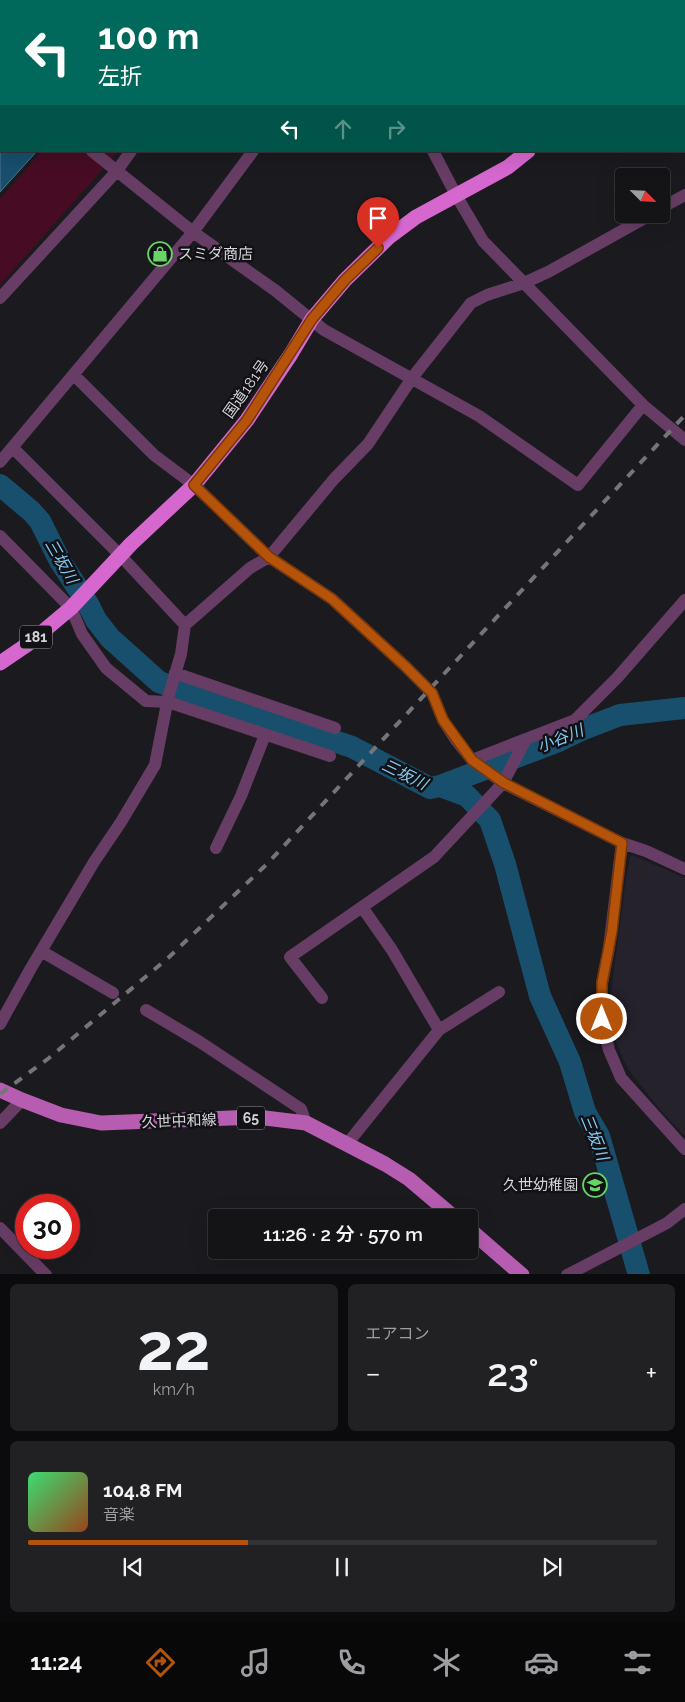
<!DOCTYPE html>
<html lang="ja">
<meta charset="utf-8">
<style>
:root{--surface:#141417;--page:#212124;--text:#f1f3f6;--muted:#9d9ea1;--line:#333336;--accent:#b45309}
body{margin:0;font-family:Raleway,"Noto Sans JP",sans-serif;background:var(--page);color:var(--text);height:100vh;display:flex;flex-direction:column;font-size:19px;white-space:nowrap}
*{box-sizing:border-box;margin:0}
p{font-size:16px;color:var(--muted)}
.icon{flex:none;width:28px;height:28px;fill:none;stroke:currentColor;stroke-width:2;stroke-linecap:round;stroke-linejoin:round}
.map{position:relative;height:1274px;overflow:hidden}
.panel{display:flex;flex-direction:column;gap:10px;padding:10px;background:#0b0b0d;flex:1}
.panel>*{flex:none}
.top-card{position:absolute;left:0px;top:0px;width:685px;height:152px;box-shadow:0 5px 20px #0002,0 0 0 1px var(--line);background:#00695c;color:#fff;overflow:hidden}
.needle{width:32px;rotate:114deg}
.fabs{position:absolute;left:615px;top:168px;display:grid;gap:10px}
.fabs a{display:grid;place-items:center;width:55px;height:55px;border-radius:5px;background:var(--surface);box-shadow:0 5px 20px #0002,0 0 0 1px var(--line);font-size:25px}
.speed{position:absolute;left:15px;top:1194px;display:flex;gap:10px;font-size:25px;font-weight:700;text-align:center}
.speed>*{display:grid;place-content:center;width:65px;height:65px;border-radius:50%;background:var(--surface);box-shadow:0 5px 20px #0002,0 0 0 1px var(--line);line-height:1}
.speed .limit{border:8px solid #d22;background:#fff;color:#111}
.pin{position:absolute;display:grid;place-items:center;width:42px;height:42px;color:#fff;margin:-51px -21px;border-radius:50% 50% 50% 0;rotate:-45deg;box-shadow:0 0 5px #0007}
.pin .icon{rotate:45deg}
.me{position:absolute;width:55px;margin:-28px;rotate:0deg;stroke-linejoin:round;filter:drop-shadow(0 0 4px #0008)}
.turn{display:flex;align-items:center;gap:18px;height:105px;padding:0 15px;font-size:22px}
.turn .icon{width:65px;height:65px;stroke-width:2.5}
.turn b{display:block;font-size:35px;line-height:42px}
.lanes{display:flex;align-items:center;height:48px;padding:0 15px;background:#0003;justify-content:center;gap:25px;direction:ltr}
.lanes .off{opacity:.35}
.big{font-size:38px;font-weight:600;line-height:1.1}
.panel .widget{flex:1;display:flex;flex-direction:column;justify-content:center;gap:8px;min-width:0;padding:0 18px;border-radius:8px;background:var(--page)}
.panel .dial{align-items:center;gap:0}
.dial b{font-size:65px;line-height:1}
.song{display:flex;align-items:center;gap:15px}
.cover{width:60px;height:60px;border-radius:8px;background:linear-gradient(135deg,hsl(140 70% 55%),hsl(20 70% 35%))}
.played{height:5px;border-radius:2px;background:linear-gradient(90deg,var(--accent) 35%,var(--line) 35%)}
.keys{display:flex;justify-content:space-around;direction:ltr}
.heat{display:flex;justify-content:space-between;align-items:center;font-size:28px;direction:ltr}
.panel .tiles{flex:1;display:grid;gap:10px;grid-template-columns:1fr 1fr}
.widget:last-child{grid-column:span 2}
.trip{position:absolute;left:208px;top:1209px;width:270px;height:50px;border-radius:5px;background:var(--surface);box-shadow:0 5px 20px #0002,0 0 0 1px var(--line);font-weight:600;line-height:50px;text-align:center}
.menu{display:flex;height:80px;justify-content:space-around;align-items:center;background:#080809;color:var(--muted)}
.menu .icon{width:35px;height:35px}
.menu .selected{color:var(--accent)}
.menu b{font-size:22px;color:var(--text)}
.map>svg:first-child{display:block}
.built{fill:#25222c}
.green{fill:#470c24}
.water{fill:#174f6d;stroke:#50778d}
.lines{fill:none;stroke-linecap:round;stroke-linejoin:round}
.river{stroke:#174f6d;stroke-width:22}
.minor{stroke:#683d65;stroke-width:12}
.major{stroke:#b65cb1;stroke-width:15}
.highway{stroke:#d567cf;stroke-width:15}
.rail{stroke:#757478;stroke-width:4;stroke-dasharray:9 9;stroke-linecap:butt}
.route-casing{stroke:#753606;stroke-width:12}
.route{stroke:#b45309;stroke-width:9}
.labels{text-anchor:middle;stroke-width:5;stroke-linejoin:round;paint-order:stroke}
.shield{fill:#121115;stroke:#9a9a9d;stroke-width:1}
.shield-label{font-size:14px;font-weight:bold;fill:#d5d4d7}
.poi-label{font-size:15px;fill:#d5d4d7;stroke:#121115;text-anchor:start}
.street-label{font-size:15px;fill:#d5d4d7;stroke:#121115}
.water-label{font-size:16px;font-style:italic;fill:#83caf5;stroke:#121115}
</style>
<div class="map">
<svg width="685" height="1275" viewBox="0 0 685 1275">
<rect width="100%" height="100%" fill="#1b1a1f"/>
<path class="built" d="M632,855l53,23v258l-22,-23 -32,-40 -8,-14 -11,-28 -1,-40 15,-113 4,-21z"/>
<path class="green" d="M42,151h77l-119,134v-86z"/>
<path class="water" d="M0,0h153l-152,1v150h36l-37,41z"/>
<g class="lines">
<path class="river" d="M0,485l31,26 9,10 20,40 28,43 8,16 14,18 49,44 193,65 78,41 10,-2 27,10 23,24 15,44 35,132 30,66 15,50 14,24 40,139
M440,786l116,-44 25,-12 39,-15 65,-7"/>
<path class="minor" d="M252,0l2,1
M340,0l2,1
M242,1l1,-1
M358,1v-1
M0,76l1,1
M92,151l101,81 83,59 48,39 155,86 99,69 65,-80
M433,151l23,44 27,46 160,164 42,35
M661,208l24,-13
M0,298l116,-126 15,-21
M74,375l80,80 40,30 75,72 63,42 73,67 27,27 11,27 13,20 16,20 31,23 119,60 24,8 39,18
M13,448l107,107 65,70
M0,462l193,-230 60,-81
M0,536l71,72 11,26 24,34 40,33 22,1 162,54
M175,673l160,55
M472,760l103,-40 42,-42 68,-78
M622,843l-13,105 -7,35v36l7,31 12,28 64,71
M216,848l25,-52 24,-61
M362,907l30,43 47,80
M41,951l72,42
M322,998l-32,-41 144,-100 69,-74 23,-44
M146,1010l54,32 101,67 5,14
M0,1024l31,-56 63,-106 27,-40 34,-57 13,-67 13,-44 4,-29 65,-57 19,-11 65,-78 34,-35 44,-66 59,-75 16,-8 37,-12 24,-11 104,-58
M0,1123l22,-23
M347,1144l92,-114 60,-38
M0,1228l46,47
M567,1275l100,-52 18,-14"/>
<path class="major" d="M0,1090l22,10 39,15 40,8 156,-6 49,6 79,41 24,15 46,39
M469,1229l53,46"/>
<path class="highway" d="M681,1l1,-1
M0,663l28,-19 43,-36 60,-64 63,-59 53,-65 44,-66 21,-35 33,-39 44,-43 27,-20 92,-50 20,-16"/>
<path class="rail" d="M0,1094l49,-36 119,-100 99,-94 418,-449"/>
</g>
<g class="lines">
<g class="route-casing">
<path id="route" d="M378,248l-33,32 -33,39 -65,101 -53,65 75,72 63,42 73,67 27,27 11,27 29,40 32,23 118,60 -10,88 -10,52v36"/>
</g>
<use href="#route" class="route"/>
</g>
<defs>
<g id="shop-ring" transform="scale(1.25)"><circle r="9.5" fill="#121115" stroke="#68d465" stroke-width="1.5"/><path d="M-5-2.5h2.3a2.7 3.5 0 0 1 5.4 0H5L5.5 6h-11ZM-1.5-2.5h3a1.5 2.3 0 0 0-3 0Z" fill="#68d465"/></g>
<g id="school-ring" transform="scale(1.25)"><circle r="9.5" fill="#121115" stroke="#68d465" stroke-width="1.5"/><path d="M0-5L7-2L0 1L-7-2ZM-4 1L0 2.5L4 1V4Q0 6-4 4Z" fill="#68d465"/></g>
</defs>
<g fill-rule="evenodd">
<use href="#shop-ring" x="160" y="254"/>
<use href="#school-ring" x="595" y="1185"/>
</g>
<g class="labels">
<g class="shield">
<rect x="20" y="625.5" width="32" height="23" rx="4"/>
<rect x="237" y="1106.5" width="28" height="23" rx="4"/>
</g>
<g class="shield-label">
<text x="36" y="642">181</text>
<text x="251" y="1123">65</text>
</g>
<g class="poi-label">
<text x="178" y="259">スミダ商店</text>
<text x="578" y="1190" text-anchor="end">久世幼稚園</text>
</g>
<g class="street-label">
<text transform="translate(246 389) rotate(-55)" y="5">国道181号</text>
<text transform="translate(179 1121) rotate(-2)" y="5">久世中和線</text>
</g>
<g class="water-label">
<text transform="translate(62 561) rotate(60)" y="6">三坂川</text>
<text transform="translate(560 738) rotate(-22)" y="6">小谷川</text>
<text transform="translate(405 774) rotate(26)" y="6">三坂川</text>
<text transform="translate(595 1137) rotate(68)" y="6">三坂川</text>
</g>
</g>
</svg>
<div class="fabs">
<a><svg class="needle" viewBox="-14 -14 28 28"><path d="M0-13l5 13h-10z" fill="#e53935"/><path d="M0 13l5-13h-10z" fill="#9d9ea1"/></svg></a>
</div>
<div class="speed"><div class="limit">30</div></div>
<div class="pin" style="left:378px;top:248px;background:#d93025"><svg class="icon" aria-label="arrive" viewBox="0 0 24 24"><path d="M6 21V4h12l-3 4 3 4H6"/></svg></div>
<svg class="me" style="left:602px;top:1019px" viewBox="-20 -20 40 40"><circle r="17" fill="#b45309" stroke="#fff" stroke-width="3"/><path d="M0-11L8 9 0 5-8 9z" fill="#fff"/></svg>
<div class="trip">11:26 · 2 分 · 570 m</div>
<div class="top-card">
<div class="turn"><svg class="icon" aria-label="left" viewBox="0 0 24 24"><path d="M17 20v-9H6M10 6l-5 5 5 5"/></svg><div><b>100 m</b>左折</div></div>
<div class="lanes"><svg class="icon" aria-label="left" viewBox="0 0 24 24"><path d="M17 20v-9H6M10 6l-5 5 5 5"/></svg><svg class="icon off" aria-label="ahead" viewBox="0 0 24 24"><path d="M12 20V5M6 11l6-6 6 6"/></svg><svg class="icon off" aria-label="right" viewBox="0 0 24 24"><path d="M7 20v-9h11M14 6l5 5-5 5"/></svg></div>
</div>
</div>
<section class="panel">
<div class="tiles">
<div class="widget dial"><b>22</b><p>km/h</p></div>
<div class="widget"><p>エアコン</p>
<div class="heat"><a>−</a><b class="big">23°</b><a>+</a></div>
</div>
<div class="widget">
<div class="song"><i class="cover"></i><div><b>104.8 FM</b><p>音楽</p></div></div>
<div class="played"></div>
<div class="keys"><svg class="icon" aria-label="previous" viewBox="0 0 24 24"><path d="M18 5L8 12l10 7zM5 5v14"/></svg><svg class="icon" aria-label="pause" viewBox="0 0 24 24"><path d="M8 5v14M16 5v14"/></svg><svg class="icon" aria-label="next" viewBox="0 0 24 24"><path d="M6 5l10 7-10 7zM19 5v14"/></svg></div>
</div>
</div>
</section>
<nav class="menu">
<b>11:24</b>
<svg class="icon selected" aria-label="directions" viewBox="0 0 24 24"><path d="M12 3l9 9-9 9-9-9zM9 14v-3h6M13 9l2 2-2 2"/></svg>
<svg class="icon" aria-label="music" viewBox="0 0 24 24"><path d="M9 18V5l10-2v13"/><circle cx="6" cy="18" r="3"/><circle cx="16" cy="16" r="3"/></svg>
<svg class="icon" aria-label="phone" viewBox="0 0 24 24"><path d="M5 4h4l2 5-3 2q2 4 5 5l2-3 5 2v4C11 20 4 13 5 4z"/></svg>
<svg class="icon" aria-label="climate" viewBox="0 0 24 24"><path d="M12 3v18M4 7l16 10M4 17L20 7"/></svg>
<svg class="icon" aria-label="car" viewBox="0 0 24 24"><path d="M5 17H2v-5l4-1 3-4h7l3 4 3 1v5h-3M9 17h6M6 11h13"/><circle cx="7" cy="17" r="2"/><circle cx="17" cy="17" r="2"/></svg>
<svg class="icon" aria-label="filters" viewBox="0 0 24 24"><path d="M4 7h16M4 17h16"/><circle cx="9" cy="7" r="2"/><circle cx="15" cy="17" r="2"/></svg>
</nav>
